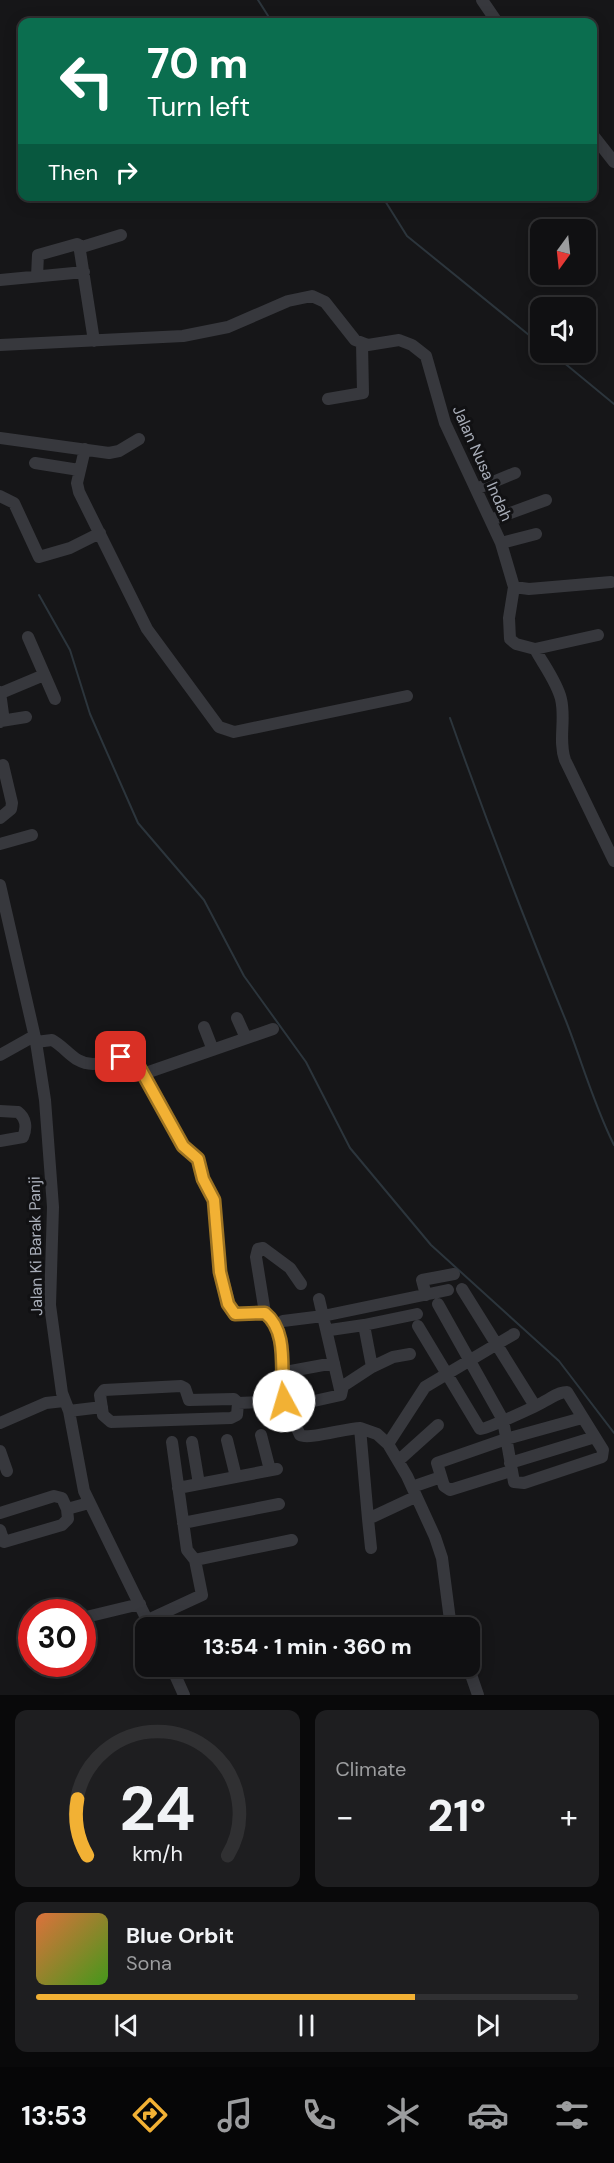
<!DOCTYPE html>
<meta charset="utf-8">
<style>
:root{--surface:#101012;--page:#1e1e20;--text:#f1f3f6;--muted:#9c9d9f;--line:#303032;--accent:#f2b134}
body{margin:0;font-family:"DM Sans",sans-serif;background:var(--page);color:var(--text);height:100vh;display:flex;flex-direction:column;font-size:22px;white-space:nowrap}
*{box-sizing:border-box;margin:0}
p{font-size:20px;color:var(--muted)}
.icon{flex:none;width:33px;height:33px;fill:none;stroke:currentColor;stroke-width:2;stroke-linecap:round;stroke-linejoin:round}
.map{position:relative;height:1695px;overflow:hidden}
.side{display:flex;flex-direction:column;gap:15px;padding:15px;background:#09090a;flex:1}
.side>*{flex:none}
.top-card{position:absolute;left:18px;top:18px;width:579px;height:183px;border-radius:12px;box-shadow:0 3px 15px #0003,0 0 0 2px var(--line);background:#0b6e4f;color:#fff;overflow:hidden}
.needle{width:39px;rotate:195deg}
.tools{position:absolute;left:530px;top:219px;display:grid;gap:12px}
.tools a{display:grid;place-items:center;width:66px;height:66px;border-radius:12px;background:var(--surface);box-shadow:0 3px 15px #0003,0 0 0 2px var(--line);font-size:30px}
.speed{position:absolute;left:18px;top:1599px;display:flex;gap:12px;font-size:30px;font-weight:700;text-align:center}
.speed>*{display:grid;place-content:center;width:78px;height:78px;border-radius:50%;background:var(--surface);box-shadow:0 3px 15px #0003,0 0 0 2px var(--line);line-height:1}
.speed .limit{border:9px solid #d22;background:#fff;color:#111}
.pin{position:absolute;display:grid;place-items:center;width:51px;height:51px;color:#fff;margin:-26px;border-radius:12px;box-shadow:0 3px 9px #0006}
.me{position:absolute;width:66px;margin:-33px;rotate:354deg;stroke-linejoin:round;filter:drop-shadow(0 0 4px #0008)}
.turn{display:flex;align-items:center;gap:21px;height:126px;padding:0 30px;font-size:27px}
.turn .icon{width:78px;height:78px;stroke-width:2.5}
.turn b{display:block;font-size:42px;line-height:51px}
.then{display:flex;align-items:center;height:57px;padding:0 30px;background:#0003;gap:12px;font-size:22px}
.big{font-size:45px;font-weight:700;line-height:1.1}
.side .tile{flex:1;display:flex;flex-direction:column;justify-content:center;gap:9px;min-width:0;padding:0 21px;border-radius:12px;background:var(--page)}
.side .dial{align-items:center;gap:0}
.dial svg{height:156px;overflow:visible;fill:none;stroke:var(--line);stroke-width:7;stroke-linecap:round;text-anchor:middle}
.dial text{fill:var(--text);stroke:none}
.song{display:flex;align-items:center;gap:18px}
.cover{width:72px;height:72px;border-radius:9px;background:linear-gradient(135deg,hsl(20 70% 55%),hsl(100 70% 35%))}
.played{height:6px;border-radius:3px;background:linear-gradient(90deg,var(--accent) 70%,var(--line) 70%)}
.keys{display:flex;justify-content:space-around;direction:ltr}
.heat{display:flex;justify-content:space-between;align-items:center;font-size:33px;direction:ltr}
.side .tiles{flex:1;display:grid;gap:15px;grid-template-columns:1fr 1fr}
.tile:last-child{grid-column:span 2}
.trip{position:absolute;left:135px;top:1617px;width:345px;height:60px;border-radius:12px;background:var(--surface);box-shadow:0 3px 15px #0003,0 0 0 2px var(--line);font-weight:700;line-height:60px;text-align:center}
.dock{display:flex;height:96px;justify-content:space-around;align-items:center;background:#060607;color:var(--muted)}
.dock .icon{width:42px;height:42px}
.dock .on{color:var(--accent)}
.dock b{font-size:27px;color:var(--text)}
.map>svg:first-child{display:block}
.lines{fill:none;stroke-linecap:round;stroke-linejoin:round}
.stream{stroke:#2c353c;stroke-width:2}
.minor{stroke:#37383d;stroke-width:12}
.route-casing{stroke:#9d7322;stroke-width:15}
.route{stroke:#f2b134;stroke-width:10}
.labels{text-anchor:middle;stroke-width:6;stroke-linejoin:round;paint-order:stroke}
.street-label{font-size:16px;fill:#a8adb8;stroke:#111113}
</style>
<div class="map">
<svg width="614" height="1695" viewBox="0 0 614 1695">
<rect width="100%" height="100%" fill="#161618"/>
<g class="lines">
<path class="stream" d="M258,0l14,22
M382,196l25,40 133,108
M551,352l63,52
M39,595l31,55 20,64 48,109 66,77 40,76 62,86 44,86 81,97 128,116 55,72
M450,718c36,102 75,203 116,303 16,41 28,84 48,124"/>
<path class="minor" d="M482,0l15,22
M592,134l22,28
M37,276l1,-21 39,-11 5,3
M0,280l84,-8
M94,341l-14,-90 2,-4 39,-12
M0,345l183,-9 45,-9 60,-26 24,-5 13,6 30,38 13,5 31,-5 13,5 14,11 19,67 56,120 13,44 -5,31 1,21 6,5 19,5c8,15 22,33 26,50 5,21 -3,41 4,61l49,101
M328,399l35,-6 -1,-50
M0,438l109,15 10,-2 20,-12
M85,449l-8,34 2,9 68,137 72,98 15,5 173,-36
M35,463l44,7
M476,489l39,-16
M0,496l14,7 25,54 31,-9 30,-15
M491,520l55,-20
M501,543l35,-9
M514,587l15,2 82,-7
M28,637l27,62
M535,649l63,-14
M0,692l3,22 -3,8
M1,693l43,-18
M1,721l25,-4
M0,818l11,-9 1,-6 -9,-38
M0,844l32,-9
M0,885l36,157 9,58 8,107 -3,98 12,88 7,18 15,80 67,137
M237,1018l9,20
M204,1027l9,23
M36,1042l16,-2c15,8 22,24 41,24 14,0 29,-12 41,-5l49,87 15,13 5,20 11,21 5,64 12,46 10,5 24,-2
M0,1055l34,-19
M143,1074l130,-45
M0,1111l18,1c8,6 9,16 5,25l-23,4
M301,1284l-11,-16 -27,-20 -5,1 -2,8 9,56 8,8 7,17 4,63 16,34c8,5 47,-7 60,-7l8,91 47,-22
M462,1289l73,117
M426,1295l-4,-15 32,-6
M319,1299l22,95
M283,1321l40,-5 125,-26
M418,1326l62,103c7,0 57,-23 65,-28 8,-4 13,-9 22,-9l36,58 -1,7 -78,26 -10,-1 -11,-62 -65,-116
M330,1330l34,-5
M372,1367l21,-10 17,-3
M280,1373l54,-10
M238,1403l-1,12 -6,3 -120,4 -8,-7 -3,-20 4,-5 77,-4 4,2 4,12 45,-1 4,4 46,-2
M287,1407l54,-12 2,-9 29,-19 -8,-42 53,-11
M69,1411l33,-4
M0,1423l46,-20 18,-2
M360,1428l17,6 11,10 19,32 28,61 7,21 9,70
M261,1435l9,35
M227,1440l9,37
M192,1442l7,42
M388,1444l37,-57 89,-53
M0,1451l7,20
M398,1461l40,-36
M510,1463l85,-26
M511,1471l-61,19 -6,-4 -7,-23 69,-24 76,-21
M412,1487l29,-10
M178,1488l99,-19
M0,1513l54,-17 8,2 5,11
M368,1519l3,29
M183,1523l96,-19
M0,1530l4,12 58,-17 6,-6 -1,-10 22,-6
M195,1560l97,-20
M82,1618l58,-14
M148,1620l54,-25 -7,-35 -8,-10 -15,-108
M171,1666l13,29
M468,1666l10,29"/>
</g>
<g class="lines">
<g class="route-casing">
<path id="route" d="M121,1057h10l6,6 46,83 15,13 5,20 11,21 6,72 8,32 7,10 30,-1c25,20 14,61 19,88"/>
</g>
<use href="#route" class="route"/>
</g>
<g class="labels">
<g class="street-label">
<text transform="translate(483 463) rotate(66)" y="6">Jalan Nusa Indah</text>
<text transform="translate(35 1246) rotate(-91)" y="6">Jalan Ki Barak Panji</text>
</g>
</g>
</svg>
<div class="tools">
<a><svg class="needle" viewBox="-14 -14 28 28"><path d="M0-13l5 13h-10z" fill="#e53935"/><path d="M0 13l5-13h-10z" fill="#9c9d9f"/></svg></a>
<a><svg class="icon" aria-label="sound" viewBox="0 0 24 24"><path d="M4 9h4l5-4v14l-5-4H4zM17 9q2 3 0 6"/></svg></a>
</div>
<div class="speed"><div class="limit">30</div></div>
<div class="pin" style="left:121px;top:1057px;background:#d93025"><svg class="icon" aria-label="arrive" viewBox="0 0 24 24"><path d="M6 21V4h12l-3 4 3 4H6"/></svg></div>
<svg class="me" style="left:284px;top:1401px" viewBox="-20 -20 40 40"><circle r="19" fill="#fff"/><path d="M0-13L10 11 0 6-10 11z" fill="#f2b134"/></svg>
<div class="trip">13:54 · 1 min · 360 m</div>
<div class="top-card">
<div class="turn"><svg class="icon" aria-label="left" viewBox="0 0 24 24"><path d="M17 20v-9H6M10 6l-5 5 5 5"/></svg><div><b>70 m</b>Turn left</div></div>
<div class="then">Then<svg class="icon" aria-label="right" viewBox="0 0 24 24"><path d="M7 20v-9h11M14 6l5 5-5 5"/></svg></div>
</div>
</div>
<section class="side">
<div class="tiles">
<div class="tile dial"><svg viewBox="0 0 100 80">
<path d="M14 69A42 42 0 1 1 86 69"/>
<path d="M14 69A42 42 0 0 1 9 40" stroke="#f2b134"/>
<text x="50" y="56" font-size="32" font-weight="700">24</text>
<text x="50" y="72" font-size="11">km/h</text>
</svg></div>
<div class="tile"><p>Climate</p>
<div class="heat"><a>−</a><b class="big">21°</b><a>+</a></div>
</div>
<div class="tile">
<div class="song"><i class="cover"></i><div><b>Blue Orbit</b><p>Sona</p></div></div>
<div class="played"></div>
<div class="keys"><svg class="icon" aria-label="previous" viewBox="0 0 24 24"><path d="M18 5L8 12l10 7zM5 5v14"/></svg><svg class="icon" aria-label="pause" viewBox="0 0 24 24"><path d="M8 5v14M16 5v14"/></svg><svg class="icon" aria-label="next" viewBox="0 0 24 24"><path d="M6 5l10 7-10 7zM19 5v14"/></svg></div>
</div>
</div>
</section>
<nav class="dock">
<b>13:53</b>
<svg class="icon on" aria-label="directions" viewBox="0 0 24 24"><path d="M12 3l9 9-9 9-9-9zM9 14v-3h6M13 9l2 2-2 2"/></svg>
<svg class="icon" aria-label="music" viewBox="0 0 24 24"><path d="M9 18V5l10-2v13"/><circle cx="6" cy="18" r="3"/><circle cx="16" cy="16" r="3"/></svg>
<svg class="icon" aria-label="phone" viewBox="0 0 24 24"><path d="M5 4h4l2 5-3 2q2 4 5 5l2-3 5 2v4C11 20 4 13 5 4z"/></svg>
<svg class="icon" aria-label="climate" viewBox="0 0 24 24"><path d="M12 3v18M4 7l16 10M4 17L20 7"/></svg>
<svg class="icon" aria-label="car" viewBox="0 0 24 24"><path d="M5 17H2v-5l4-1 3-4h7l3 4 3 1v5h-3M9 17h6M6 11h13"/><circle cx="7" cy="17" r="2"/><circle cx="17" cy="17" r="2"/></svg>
<svg class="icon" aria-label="filters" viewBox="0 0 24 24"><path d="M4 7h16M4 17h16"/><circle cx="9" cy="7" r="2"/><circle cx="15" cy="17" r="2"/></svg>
</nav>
